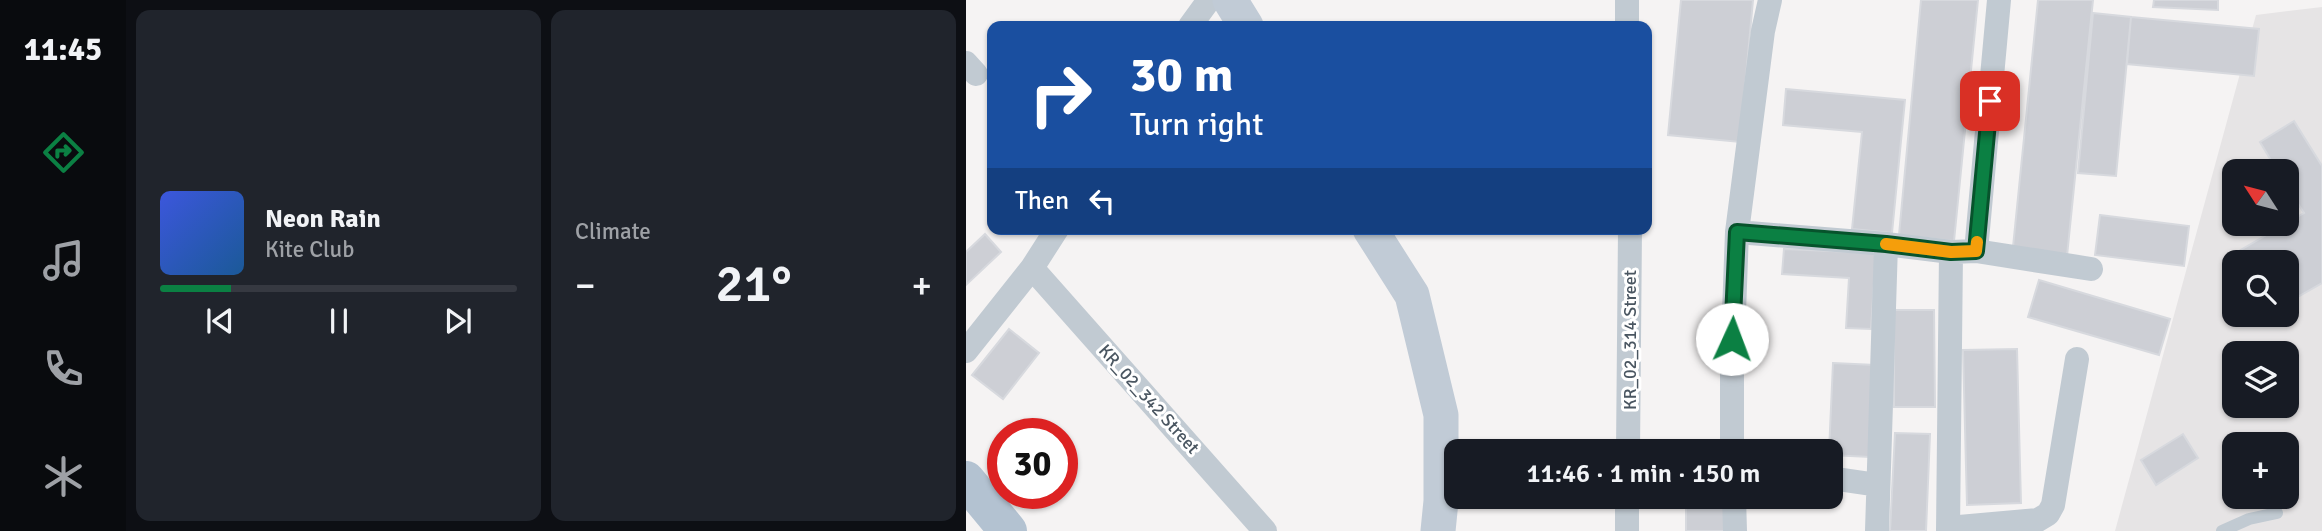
<!DOCTYPE html>
<meta charset="utf-8">
<style>
:root{--surface:#171b24;--page:#20242c;--text:#f1f3f6;--muted:#9ea1a6;--line:#363941;--accent:#0b8043}
body{margin:0;font-family:Signika,sans-serif;background:var(--page);color:var(--text);height:100vh;display:flex;flex-direction:column;font-size:26px;white-space:nowrap}
*{box-sizing:border-box;margin:0}
p{font-size:23px;color:var(--muted)}
.icon{flex:none;width:38px;height:38px;fill:none;stroke:currentColor;stroke-width:2;stroke-linecap:round;stroke-linejoin:round}
.map{position:relative;flex:1;overflow:hidden}
.panel{display:flex;flex-direction:column;gap:10px;padding:10px;background:#0d0f14;width:840px}
.panel>*{flex:none}
.top-card{position:absolute;left:21px;top:21px;width:665px;height:214px;border-radius:14px;box-shadow:0 2px 5px #0004;background:#1a4fa0;color:#fff;overflow:hidden}
.needle{width:46px;rotate:306deg}
.controls{position:absolute;left:1256px;top:159px;display:grid;gap:14px}
.controls a{display:grid;place-items:center;width:77px;height:77px;border-radius:14px;background:var(--surface);box-shadow:0 2px 5px #0004;font-size:35px}
.speed{position:absolute;left:21px;top:418px;display:flex;gap:14px;font-size:35px;font-weight:700;text-align:center}
.speed>*{display:grid;place-content:center;width:91px;height:91px;border-radius:50%;background:var(--surface);box-shadow:0 2px 5px #0004;line-height:1}
.speed .limit{border:10px solid #d22;background:#fff;color:#111}
.pin{position:absolute;display:grid;place-items:center;width:60px;height:60px;color:#fff;margin:-30px;border-radius:14px;box-shadow:0 4px 10px #0006}
.me{position:absolute;width:77px;margin:-38px;rotate:2deg;stroke-linejoin:round;filter:drop-shadow(0 0 5px #0008)}
.turn{display:flex;align-items:center;gap:24px;height:147px;padding:0 28px;font-size:32px}
.turn .icon{width:91px;height:91px;stroke-width:2.5}
.turn b{display:block;font-size:49px;line-height:60px}
.then{display:flex;align-items:center;height:66px;padding:0 28px;background:#0003;gap:14px;font-size:26px}
.big{font-size:52px;font-weight:600;line-height:1.1}
.panel .widget{flex:1;display:flex;flex-direction:column;justify-content:center;gap:10px;min-width:0;padding:0 24px;border-radius:14px;background:var(--page)}
.song{display:flex;align-items:center;gap:21px}
.cover{width:84px;height:84px;border-radius:10px;background:linear-gradient(135deg,hsl(230 70% 55%),hsl(210 70% 35%))}
.played{height:7px;border-radius:4px;background:linear-gradient(90deg,var(--accent) 20%,var(--line) 20%)}
.keys{display:flex;justify-content:space-around;direction:ltr}
.heat{display:flex;justify-content:space-between;align-items:center;font-size:38px;direction:ltr}
.panel .tiles{flex:1;display:grid;gap:10px;grid-template-columns:repeat(2,1fr)}
.trip{position:absolute;left:478px;top:439px;width:399px;height:70px;border-radius:14px;background:var(--surface);box-shadow:0 2px 5px #0004;font-weight:600;line-height:70px;text-align:center}
main{display:flex;flex:1;min-height:0}
.dock{display:flex;flex-direction:column;width:126px;justify-content:space-around;align-items:center;background:#090b0e;color:var(--muted)}
.dock .icon{width:49px;height:49px}
.dock .current{color:var(--accent)}
.dock b{font-size:32px;color:var(--text)}
.map>svg:first-child{display:block}
.education{fill:#e6e4e5;fill-rule:evenodd}
.building{fill:#cdcfd5;stroke:#d7d9de;stroke-width:2}
.lines{fill:none;stroke-linecap:round;stroke-linejoin:round}
.lane{stroke:#c1cad2;stroke-width:12}
.street{stroke:#c1cad2;stroke-width:24}
.secondary{stroke:#c1cbd6;stroke-width:35}
.primary{stroke:#b3c2d1;stroke-width:38}
.route-casing{stroke:#07532c;stroke-width:18}
.route{stroke:#0b8043;stroke-width:12}
.slow{stroke:#f59e0b;stroke-width:12}
.labels{text-anchor:middle;stroke-width:6;stroke-linejoin:round;paint-order:stroke}
.street-label{font-size:18px;fill:#4a5661;stroke:#fff}
</style>
<main>
<nav class="dock">
<b>11:45</b>
<svg class="icon current" aria-label="directions" viewBox="0 0 24 24"><path d="M12 3l9 9-9 9-9-9zM9 14v-3h6M13 9l2 2-2 2"/></svg>
<svg class="icon" aria-label="music" viewBox="0 0 24 24"><path d="M9 18V5l10-2v13"/><circle cx="6" cy="18" r="3"/><circle cx="16" cy="16" r="3"/></svg>
<svg class="icon" aria-label="phone" viewBox="0 0 24 24"><path d="M5 4h4l2 5-3 2q2 4 5 5l2-3 5 2v4C11 20 4 13 5 4z"/></svg>
<svg class="icon" aria-label="climate" viewBox="0 0 24 24"><path d="M12 3v18M4 7l16 10M4 17L20 7"/></svg>
</nav>
<section class="panel">
<div class="tiles">
<div class="widget">
<div class="song"><i class="cover"></i><div><b>Neon Rain</b><p>Kite Club</p></div></div>
<div class="played"></div>
<div class="keys"><svg class="icon" aria-label="previous" viewBox="0 0 24 24"><path d="M18 5L8 12l10 7zM5 5v14"/></svg><svg class="icon" aria-label="pause" viewBox="0 0 24 24"><path d="M8 5v14M16 5v14"/></svg><svg class="icon" aria-label="next" viewBox="0 0 24 24"><path d="M6 5l10 7-10 7zM19 5v14"/></svg></div>
</div>
<div class="widget"><p>Climate</p>
<div class="heat"><a>−</a><b class="big">21°</b><a>+</a></div>
</div>
</div>
</section>
<div class="map">
<svg width="1356" height="531" viewBox="0 0 1356 531">
<rect width="100%" height="100%" fill="#f5f3f3"/>
<path class="education" d="M1356,7v524h-207l141,-516zM1269,172h52v52h-52zM1269,262h52v53h-52zM1269,354h52v52h-52zM1269,444h52v53h-52z"/>
<path class="building" d="M715,0h72l-13,142 -72,-7z
M955,0h57l-24,241 -55,-6z
M1072,0h55l-26,256 -54,-9z
M1188,0h64v10l-65,-3z
M1127,13l38,4 -15,159 -38,-3z
M1165,17l128,12 -5,47 -127,-12z
M820,89l119,11 -13,133 -40,-4 10,-97 -79,-7z
M1328,121l28,45v117l-35,20v-41h-50l-5,-7 72,-42 -17,-26v-15h-9l-18,-30z
M1134,215l89,11 -5,40 -89,-11z
M19,234l16,18 -35,33v-33z
M818,249l92,4 -5,76 -25,-1 3,-50 -67,-4z
M1073,280l131,39 -11,36 -131,-38z
M928,310h40l1,97h-41z
M43,329l30,24 -36,46 -31,-24z
M1051,349l4,154 -54,2 -4,-155z
M867,363l42,2 -5,92 -40,-2 -1,-3z
M929,433l35,1 -4,97h-36z
M1217,434l15,24 -42,27 -15,-25z
M720,500l41,1 -1,30h-40z"/>
<g class="lines">
<path class="lane" d="M1256,531l27,-12 28,-6"/>
<path class="street" d="M661,0v26
M224,26l19,-26
M0,63l10,11
M771,232l149,12 65,8 25,-1 115,18
M1010,251l23,-251
M66,268l233,263
M0,351l66,-83 25,-39
M662,452l2,-223
M766,452v-86l5,-134 26,-201 7,-31
M864,478l48,7
M768,497l1,34
M982,528l90,-8 10,-6 5,-9 24,-146
M661,531v-34
M911,531l9,-287
M982,531l3,-279"/>
<path class="secondary" d="M264,0l16,26
M404,229l42,66 29,120v86l-3,30"/>
<path class="primary" d="M0,480l42,51"/>
</g>
<g class="lines">
<g class="route-casing">
<path id="route" d="M766,339l5,-107 149,12 65,8 25,-1 14,-150"/>
</g>
<use href="#route" class="route"/>
<path class="slow" d="M920,244l65,8 25,-1 1,-9"/>
</g>
<g class="labels">
<g class="street-label">
<text transform="translate(664 340) rotate(-90)" y="6">KR_02_314 Street</text>
<text transform="translate(183 399) rotate(48)" y="6">KR_02_342 Street</text>
</g>
</g>
</svg>
<div class="controls">
<a><svg class="needle" viewBox="-14 -14 28 28"><path d="M0-13l5 13h-10z" fill="#e53935"/><path d="M0 13l5-13h-10z" fill="#9ea1a6"/></svg></a>
<a><svg class="icon" aria-label="search" viewBox="0 0 24 24"><circle cx="10" cy="10" r="6"/><path d="M15 15l6 6"/></svg></a>
<a><svg class="icon" aria-label="layers" viewBox="0 0 24 24"><path d="M12 4l9 5-9 5-9-5zM3 14l9 5 9-5"/></svg></a>
<a>+</a>
</div>
<div class="speed"><div class="limit">30</div></div>
<div class="pin" style="left:1024px;top:101px;background:#d93025"><svg class="icon" aria-label="arrive" viewBox="0 0 24 24"><path d="M6 21V4h12l-3 4 3 4H6"/></svg></div>
<svg class="me" style="left:766px;top:339px" viewBox="-20 -20 40 40"><circle r="19" fill="#fff"/><path d="M0-13L10 11 0 6-10 11z" fill="#0b8043"/></svg>
<div class="trip">11:46 · 1 min · 150 m</div>
<div class="top-card">
<div class="turn"><svg class="icon" aria-label="right" viewBox="0 0 24 24"><path d="M7 20v-9h11M14 6l5 5-5 5"/></svg><div><b>30 m</b>Turn right</div></div>
<div class="then">Then<svg class="icon" aria-label="left" viewBox="0 0 24 24"><path d="M17 20v-9H6M10 6l-5 5 5 5"/></svg></div>
</div>
</div>
</main>
